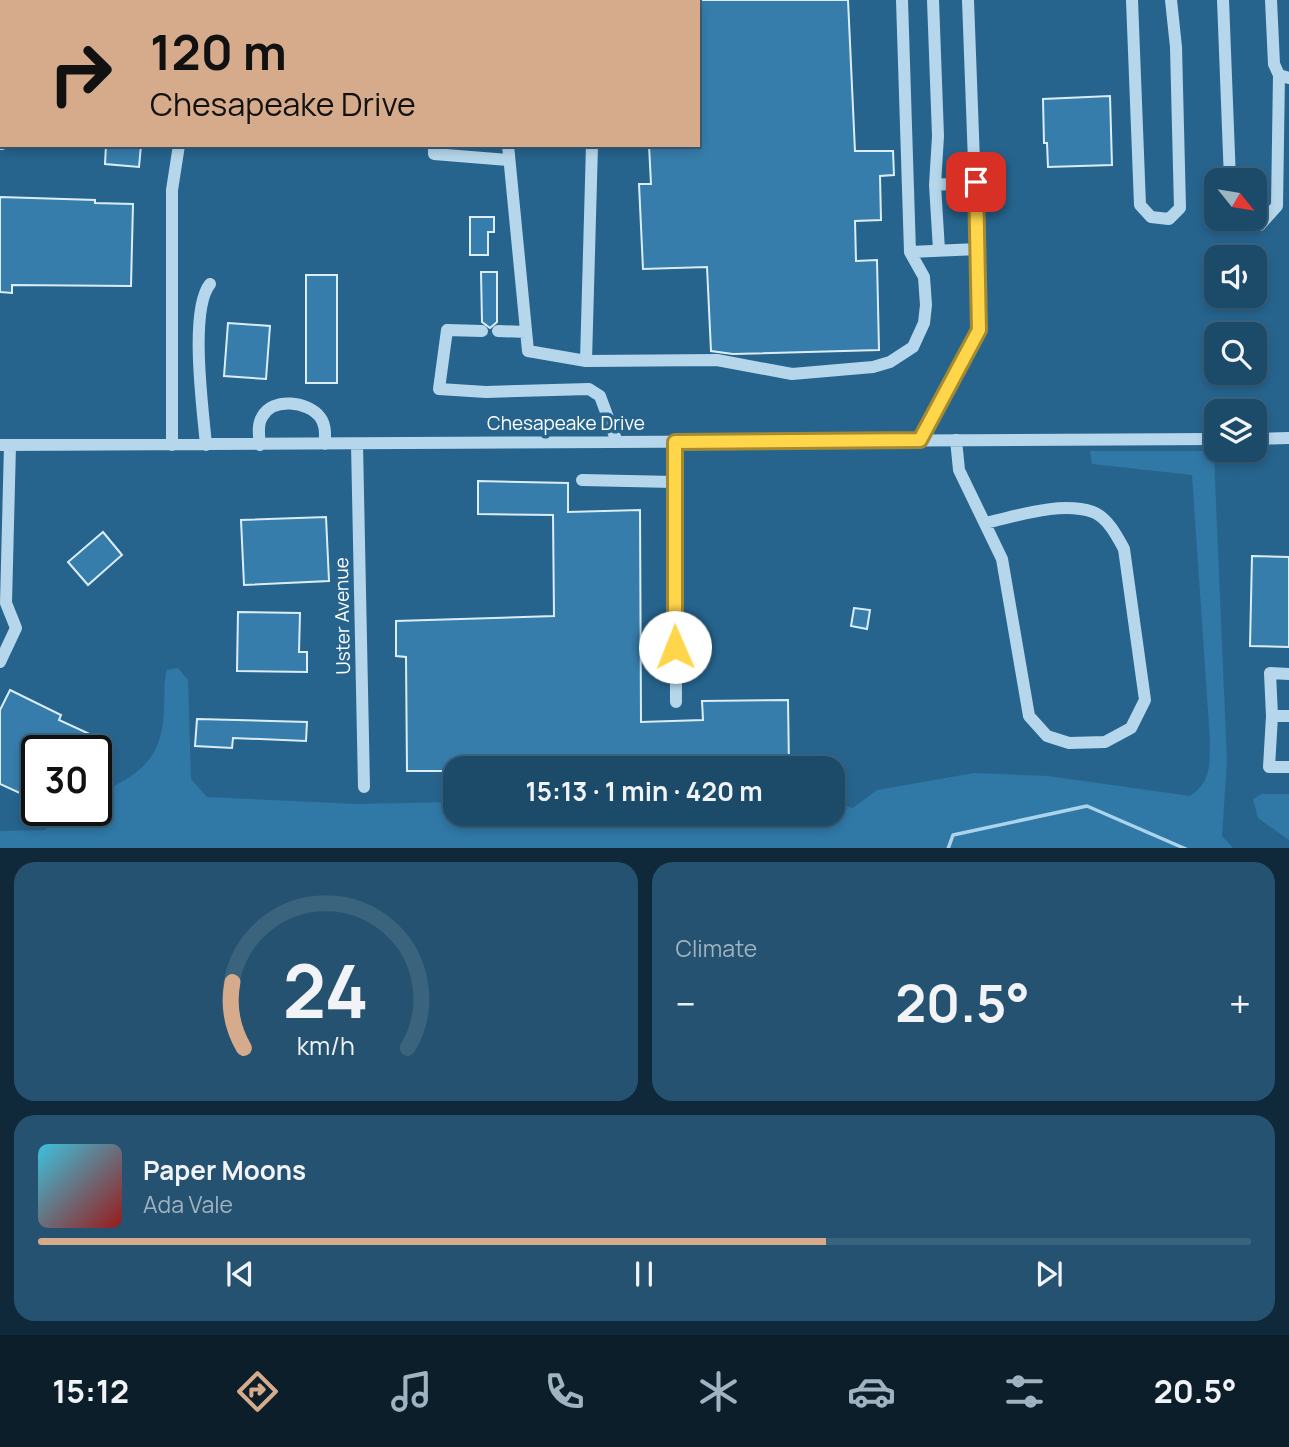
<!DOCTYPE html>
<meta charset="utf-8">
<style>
:root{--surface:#1c4b6a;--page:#255270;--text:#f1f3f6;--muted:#a0b3c1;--line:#3a637e;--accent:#d6ab8b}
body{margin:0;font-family:Manrope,sans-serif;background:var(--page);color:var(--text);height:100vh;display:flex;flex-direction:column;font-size:26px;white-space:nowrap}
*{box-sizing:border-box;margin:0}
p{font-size:23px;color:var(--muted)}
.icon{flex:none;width:38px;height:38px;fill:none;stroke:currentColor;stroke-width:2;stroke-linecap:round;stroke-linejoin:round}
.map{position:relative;height:848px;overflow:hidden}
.panel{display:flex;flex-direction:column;gap:14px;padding:14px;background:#0f293a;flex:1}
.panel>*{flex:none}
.top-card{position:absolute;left:0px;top:0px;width:700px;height:147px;box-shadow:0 4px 10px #0003,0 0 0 2px var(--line);background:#d6ab8b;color:#111;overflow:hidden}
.needle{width:46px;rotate:120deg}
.fabs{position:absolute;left:1204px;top:168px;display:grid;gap:14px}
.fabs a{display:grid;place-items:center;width:63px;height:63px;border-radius:14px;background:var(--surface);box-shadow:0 4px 10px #0003,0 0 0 2px var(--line);font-size:35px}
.speed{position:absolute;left:21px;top:735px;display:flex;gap:14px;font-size:35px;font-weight:700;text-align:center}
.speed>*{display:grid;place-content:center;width:91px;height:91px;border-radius:50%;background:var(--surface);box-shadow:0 4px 10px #0003,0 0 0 2px var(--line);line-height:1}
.speed .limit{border:4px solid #111;border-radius:10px;background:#fff;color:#111}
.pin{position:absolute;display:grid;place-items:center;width:60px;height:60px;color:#fff;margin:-30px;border-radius:14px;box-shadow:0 4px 10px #0006}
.me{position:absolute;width:77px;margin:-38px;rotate:359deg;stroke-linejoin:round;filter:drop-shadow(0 0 5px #0008)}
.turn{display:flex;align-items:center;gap:24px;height:147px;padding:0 35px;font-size:32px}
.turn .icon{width:91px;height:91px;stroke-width:2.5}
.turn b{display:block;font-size:49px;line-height:60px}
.big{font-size:52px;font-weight:700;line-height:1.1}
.panel .card{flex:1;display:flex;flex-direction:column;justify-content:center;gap:10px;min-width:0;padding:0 24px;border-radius:21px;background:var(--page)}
.panel .dial{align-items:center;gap:0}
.dial svg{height:182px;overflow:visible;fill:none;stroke:var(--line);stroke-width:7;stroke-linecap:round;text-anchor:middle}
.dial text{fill:var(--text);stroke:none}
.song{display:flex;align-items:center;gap:21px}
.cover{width:84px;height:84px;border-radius:10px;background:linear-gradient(135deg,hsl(190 70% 55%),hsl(0 70% 35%))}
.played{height:7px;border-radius:4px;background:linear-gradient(90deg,var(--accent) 65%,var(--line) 65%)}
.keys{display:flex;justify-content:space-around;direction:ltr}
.heat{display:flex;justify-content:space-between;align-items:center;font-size:38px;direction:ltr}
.panel .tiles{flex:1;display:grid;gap:14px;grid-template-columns:1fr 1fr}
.card:last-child{grid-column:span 2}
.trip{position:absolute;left:443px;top:756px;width:402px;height:70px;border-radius:21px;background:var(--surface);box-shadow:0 4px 10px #0003,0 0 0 2px var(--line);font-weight:700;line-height:70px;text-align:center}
.tabs{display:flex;height:112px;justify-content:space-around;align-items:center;background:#0b1e2a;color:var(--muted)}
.tabs .icon{width:49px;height:49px}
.tabs .current{color:var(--accent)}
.tabs b{font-size:32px;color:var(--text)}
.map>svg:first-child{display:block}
.green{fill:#3078a6}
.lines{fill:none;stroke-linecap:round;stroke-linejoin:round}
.stream{stroke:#aad3ec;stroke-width:3.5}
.building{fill:#367dab;stroke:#dbedf8;stroke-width:2}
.minor{stroke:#b6d7eb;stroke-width:12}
.route-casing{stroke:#a68a30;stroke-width:18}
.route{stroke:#ffd54a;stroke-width:12}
.labels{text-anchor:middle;stroke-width:7;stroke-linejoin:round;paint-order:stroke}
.street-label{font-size:19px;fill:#fff;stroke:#26648e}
</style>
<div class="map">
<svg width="1289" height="849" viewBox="0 0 1289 849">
<rect width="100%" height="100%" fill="#26648e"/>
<path class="green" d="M1090,451h118l6,5 13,305 -5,75 11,12h-1233v-17l45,-1 26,-20h25v-15c44,-21 67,-35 68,-88 1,-14 -1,-24 3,-37l11,-2 10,12 3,99 16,18 150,7 98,-2v12h378v-11l20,5 24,-18 97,-17 74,3 142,20c22,-15 19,-30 20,-55l-18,-266 -100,-11z
M1262,794h27v46l-31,-22 -5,-19z"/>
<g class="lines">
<path class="stream" d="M948,849l5,-14 134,-29 99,43"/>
</g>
<path class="building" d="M698,0h150l7,151h38l1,24 -14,1 1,44 -26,1 1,40 21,-1 2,90 -146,4 -22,-3 -4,-84 -64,2 -4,-85h12l-2,-39h49z
M1110,96l2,69 -64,2 -1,-24h-3l-1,-44z
M106,145h35l-2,22 -34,-3z
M0,197l95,3v3l38,1 -2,82 -119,-1v8l-12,-1z
M470,217h24v15h-6v23h-18z
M481,272h16v50l-7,6 -8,-6z
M306,275h31v108h-31z
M228,323l42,3 -4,53 -42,-3z
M478,481l90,2v29l72,-2 1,212 62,-2 -1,-19 86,-1 1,68h-334v3h-48l-1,-114 -10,-1v-35l158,-5 -1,-101 -75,-1z
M326,517l3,64 -85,4 -3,-65z
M103,532l19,23 -34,30 -20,-23z
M1252,556l37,1v90l-39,-1z
M854,608l16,2 -3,19 -16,-3z
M238,612l62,1 -1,39h8v20l-70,-1z
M10,690l51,25 -2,5 48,22 -4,9h-66v18l-13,26 -24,-11v-74z
M197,719l110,3 -1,19 -73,-3 -1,10 -37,-2z"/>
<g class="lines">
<path class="minor" d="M429,0v2
M502,0v2
M933,0l5,136 -3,49
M1132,0l8,205 11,12 18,2 11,-11 -4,-161 -5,-47
M1223,0l7,180
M1271,0l3,64 5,11 10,3
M596,2v-2
M0,144h2
M434,145v9l74,6
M508,145l20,206 58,10 131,-1 75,14 81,-7 17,-5 23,-15 11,-24 2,-18 -2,-28 -14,-25 -8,-252
M1236,219l4,5 20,1 17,-19 2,-131
M939,250l-4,-65 41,-3
M910,252l68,-3
M482,331l-35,-1 -8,59 47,3 103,-3 11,7 17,46
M498,331l28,1
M586,361l6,-216
M1255,439l34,-1
M920,440l54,-99 6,-17 -12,-324
M956,440l3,30 43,89 27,157 18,20 22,7 36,-1 26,-14 14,-28 -21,-151c-7,-13 -16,-31 -31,-37 -33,-11 -75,4 -108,11
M675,442l1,260
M357,444l7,343
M0,445l1216,-6
M172,445v-255l7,-45
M206,445c-3,-35 -17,-135 4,-161
M260,445c-1,-9 -3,-20 2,-28 10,-20 46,-16 58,0 6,8 5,17 5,27
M582,480l92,2
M0,662l16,-34 -10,-25 4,-158
M1289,674l-19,-1 2,43 -3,51h20
M1272,716h17"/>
</g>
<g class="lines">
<g class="route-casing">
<path id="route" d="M675,647v-205l245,-2 59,-110 -3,-148"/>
</g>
<use href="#route" class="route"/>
</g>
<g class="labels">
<g class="street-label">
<text x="566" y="430">Chesapeake Drive</text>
<text transform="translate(342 616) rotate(-91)" y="7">Uster Avenue</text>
</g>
</g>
</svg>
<div class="fabs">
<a><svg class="needle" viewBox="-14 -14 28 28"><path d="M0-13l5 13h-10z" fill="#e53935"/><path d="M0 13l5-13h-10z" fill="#a0b3c1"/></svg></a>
<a><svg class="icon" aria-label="sound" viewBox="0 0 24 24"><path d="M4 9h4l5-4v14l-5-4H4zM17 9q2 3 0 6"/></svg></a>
<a><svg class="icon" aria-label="search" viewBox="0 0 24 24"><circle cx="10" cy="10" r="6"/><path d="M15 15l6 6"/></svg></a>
<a><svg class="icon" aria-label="layers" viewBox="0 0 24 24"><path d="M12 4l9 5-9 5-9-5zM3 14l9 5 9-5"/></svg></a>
</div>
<div class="speed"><div class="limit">30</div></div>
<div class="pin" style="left:976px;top:182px;background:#d93025"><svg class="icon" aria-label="arrive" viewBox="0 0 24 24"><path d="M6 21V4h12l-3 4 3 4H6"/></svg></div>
<svg class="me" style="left:675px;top:647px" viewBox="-20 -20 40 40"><circle r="19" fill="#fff"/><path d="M0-13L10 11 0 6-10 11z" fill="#ffd54a"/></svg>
<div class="trip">15:13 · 1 min · 420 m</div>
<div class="top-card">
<div class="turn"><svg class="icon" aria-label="right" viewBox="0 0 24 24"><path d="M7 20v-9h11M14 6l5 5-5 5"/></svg><div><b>120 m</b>Chesapeake Drive</div></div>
</div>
</div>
<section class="panel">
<div class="tiles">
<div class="card dial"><svg viewBox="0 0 100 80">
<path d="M14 69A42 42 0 1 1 86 69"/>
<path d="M14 69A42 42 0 0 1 9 40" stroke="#d6ab8b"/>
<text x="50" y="56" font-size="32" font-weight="700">24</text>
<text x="50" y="72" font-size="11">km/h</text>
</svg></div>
<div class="card"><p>Climate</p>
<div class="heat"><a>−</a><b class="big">20.5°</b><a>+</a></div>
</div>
<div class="card">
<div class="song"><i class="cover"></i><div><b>Paper Moons</b><p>Ada Vale</p></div></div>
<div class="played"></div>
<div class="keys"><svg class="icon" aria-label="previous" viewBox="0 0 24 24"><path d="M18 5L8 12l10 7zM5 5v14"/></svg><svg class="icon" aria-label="pause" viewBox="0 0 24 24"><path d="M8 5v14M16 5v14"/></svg><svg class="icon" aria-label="next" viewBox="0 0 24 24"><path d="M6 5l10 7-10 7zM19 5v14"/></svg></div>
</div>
</div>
</section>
<nav class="tabs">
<b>15:12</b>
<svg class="icon current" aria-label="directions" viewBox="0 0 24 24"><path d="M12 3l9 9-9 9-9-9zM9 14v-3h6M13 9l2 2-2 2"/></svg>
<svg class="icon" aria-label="music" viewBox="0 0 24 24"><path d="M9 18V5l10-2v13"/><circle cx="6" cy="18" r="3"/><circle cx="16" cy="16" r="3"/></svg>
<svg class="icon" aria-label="phone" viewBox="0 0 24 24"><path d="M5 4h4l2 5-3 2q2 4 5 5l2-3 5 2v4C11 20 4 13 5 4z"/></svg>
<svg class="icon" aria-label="climate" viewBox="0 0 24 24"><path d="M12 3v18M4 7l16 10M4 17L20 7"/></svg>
<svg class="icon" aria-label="car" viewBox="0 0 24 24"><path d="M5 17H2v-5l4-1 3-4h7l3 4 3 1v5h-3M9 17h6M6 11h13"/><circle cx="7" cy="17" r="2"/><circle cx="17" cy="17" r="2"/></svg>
<svg class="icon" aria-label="filters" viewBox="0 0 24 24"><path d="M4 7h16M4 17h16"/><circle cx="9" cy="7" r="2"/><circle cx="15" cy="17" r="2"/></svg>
<b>20.5°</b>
</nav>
